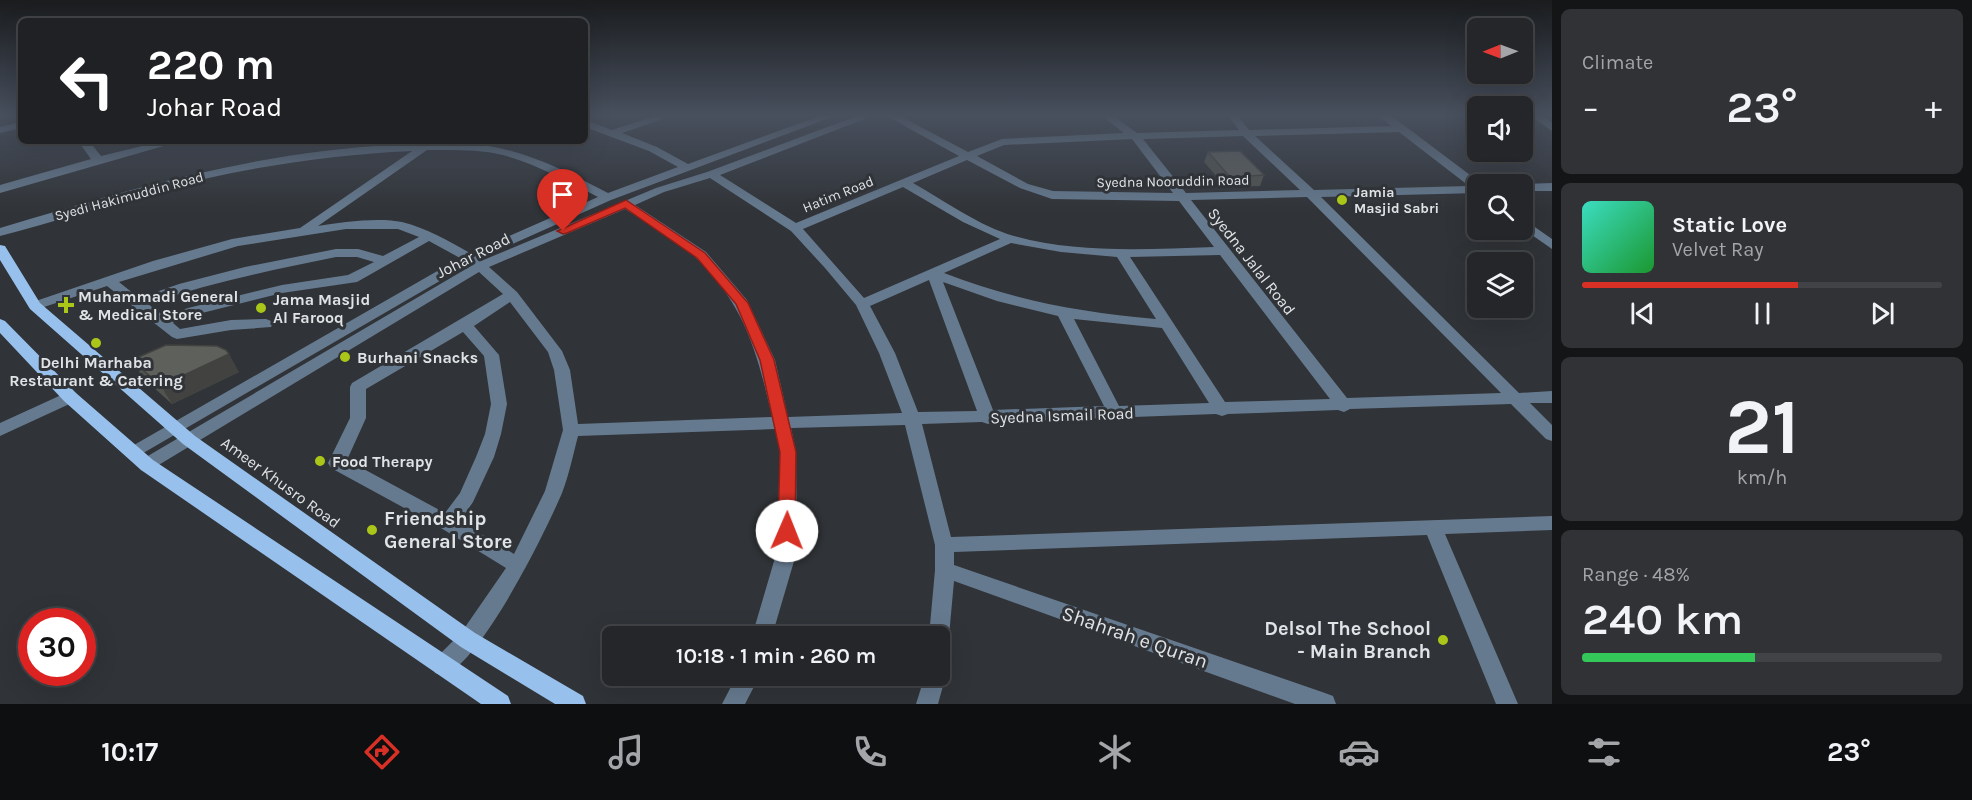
<!DOCTYPE html>
<meta charset="utf-8">
<style>
:root{--surface:#242629;--page:#303235;--text:#f1f3f6;--muted:#a3a5a8;--line:#414346;--accent:#d93025}
body{margin:0;font-family:Karla,sans-serif;background:var(--page);color:var(--text);height:100vh;display:flex;flex-direction:column;font-size:22px;white-space:nowrap}
*{box-sizing:border-box;margin:0}
p{font-size:20px;color:var(--muted)}
.icon{flex:none;width:33px;height:33px;fill:none;stroke:currentColor;stroke-width:2;stroke-linecap:round;stroke-linejoin:round}
.map{position:relative;flex:1;overflow:hidden}
.sheet{display:flex;flex-direction:column;gap:9px;padding:9px;background:#141517;width:420px}
.sheet>*{flex:none}
.guide{position:absolute;left:18px;top:18px;width:570px;height:126px;border-radius:9px;box-shadow:0 6px 24px #0002,0 0 0 2px var(--line);background:#202124;color:#fff;overflow:hidden}
.needle{width:39px;rotate:269deg}
.buttons{position:absolute;left:1467px;top:18px;display:grid;gap:12px}
.buttons a{display:grid;place-items:center;width:66px;height:66px;border-radius:9px;background:var(--surface);box-shadow:0 6px 24px #0002,0 0 0 2px var(--line);font-size:30px}
.speed{position:absolute;left:18px;top:608px;display:flex;gap:12px;font-size:30px;font-weight:700;text-align:center}
.speed>*{display:grid;place-content:center;width:78px;height:78px;border-radius:50%;background:var(--surface);box-shadow:0 6px 24px #0002,0 0 0 2px var(--line);line-height:1}
.speed .limit{border:9px solid #d22;background:#fff;color:#111}
.pin{position:absolute;display:grid;place-items:center;width:51px;height:51px;color:#fff;margin:-62px -26px;border-radius:50% 50% 50% 0;rotate:-45deg;box-shadow:0 0 6px #0007}
.pin .icon{rotate:45deg}
.me{position:absolute;width:66px;margin:-33px;rotate:1deg;stroke-linejoin:round;filter:drop-shadow(0 0 4px #0008)}
.turn{display:flex;align-items:center;gap:21px;height:126px;padding:0 30px;font-size:27px}
.turn .icon{width:78px;height:78px;stroke-width:2.5}
.turn b{display:block;font-size:42px;line-height:51px}
.big{font-size:45px;font-weight:600;line-height:1.1}
.sheet .card{flex:1;display:flex;flex-direction:column;justify-content:center;gap:9px;min-width:0;padding:0 21px;border-radius:9px;background:var(--page)}
.sheet .dial{align-items:center;gap:0}
.dial b{font-size:78px;line-height:1}
.song{display:flex;align-items:center;gap:18px}
.cover{width:72px;height:72px;border-radius:9px;background:linear-gradient(135deg,hsl(170 70% 55%),hsl(130 70% 35%))}
.played{height:6px;border-radius:3px;background:linear-gradient(90deg,var(--accent) 60%,var(--line) 60%)}
.keys{display:flex;justify-content:space-around;direction:ltr}
.heat{display:flex;justify-content:space-between;align-items:center;font-size:33px;direction:ltr}
.charge{height:9px;border-radius:4px;background:linear-gradient(90deg,#34c759 48%,var(--line) 0)}
.trip{position:absolute;left:602px;top:626px;width:348px;height:60px;border-radius:9px;background:var(--surface);box-shadow:0 6px 24px #0002,0 0 0 2px var(--line);font-weight:600;line-height:60px;text-align:center}
.tab-bar{display:flex;height:96px;justify-content:space-around;align-items:center;background:#0e0f10;color:var(--muted)}
.tab-bar .icon{width:42px;height:42px}
.tab-bar .on{color:var(--accent)}
.tab-bar b{font-size:27px;color:var(--text)}
main{display:flex;flex:1;min-height:0}
.map>svg:first-child{display:block}
.lines{fill:none;stroke-linecap:round;stroke-linejoin:round}
.minor{fill:#667a8f;fill-rule:evenodd}
.major{fill:#97c1ec;fill-rule:evenodd}
.wall{fill:#51534e}
.shaded-wall{fill:#424340}
.building{fill:#5e605b;stroke:#424340;stroke-width:1.5}
.route{fill:#d93025;stroke:#8d1f18;stroke-width:1.5}
.poi-dot{fill:#aac719;stroke:#303337;stroke-width:2}
.labels{text-anchor:middle;stroke-width:6;stroke-linejoin:round;paint-order:stroke}
.far-street-label{font-size:14px;fill:#e1e4e6;stroke:#303337}
.far-poi-label{font-size:14px;font-weight:bold;fill:#e1e4e6;stroke:#303337;text-anchor:start}
.street-label{font-size:16px;fill:#e1e4e6;stroke:#303337}
.poi-label{font-size:16px;font-weight:bold;fill:#e1e4e6;stroke:#303337;text-anchor:start}
.near-poi-label{font-size:20px;font-weight:bold;fill:#e1e4e6;stroke:#303337;text-anchor:start}
.near-street-label{font-size:20px;fill:#e1e4e6;stroke:#303337}
</style>
<main>
<div class="map">
<svg width="1552" height="704" viewBox="0 0 1552 704">
<rect width="100%" height="100%" fill="#303337"/>
<g class="lines">
<path class="minor" d="M661,114h16l-55,19 35,14 31,17 137,-50h15l-229,86 -132,59 2,2 175,-73 51,-16 155,-58h15l-157,61 76,48 163,-67 -76,-42h13l72,38 34,-13 122,-6 -25,-19h12l26,19 102,-3 -12,-16h10l12,16 142,-4 -14,-12h12l93,70h-4v9l-157,4 198,196 33,-2v12h-22l22,22v16l-6,-2 -35,-35 -161,5 -6,3 -6,-2 -110,4 -6,2 -6,-2 -222,8 -6,2 -6,-2 -60,2 29,113 601,-21v14l-107,4 73,170h-22l-69,-169 -473,17v13l371,128 8,3 3,8h-41l-341,-123 -5,55 -3,7 -7,2v-9h-10l6,-66v-25l-30,-120 -114,3 5,23 1,100 -25,85h-20l25,-85 3,-100 -5,-22 -197,7c-5,19 -9,39 -16,57 -17,40 -80,168 -119,183l-8,-3 -3,-7 3,-7 26,-26 45,-65 -65,-40 -110,-60 -3,-5 22,-45v-31l2,-4 151,-89 -24,-22 -332,200 -6,-2 -3,-5 3,-5 330,-194 -2,-2 -336,195 -6,-2 -3,-4 3,-4 333,-191 -31,-17 -72,41 -75,11 -84,21 -25,9 7,6 51,-9 35,-1 5,2 2,3 -2,3 -40,3 -54,9 -5,-2 -65,-51 -72,24 -7,-4 2,-3 123,-42 79,-22 68,-11 112,-77c-86,4 -170,17 -253,39 -54,14 -106,33 -159,46v-8c129,-39 259,-77 395,-83 34,-2 70,-4 104,3 38,8 74,27 109,45l70,-26 -29,-16 -64,-24v-7l27,10zM1399,132l70,54 -155,4 -59,-54zM1243,136l57,54 -114,3 -43,-54zM1132,139l41,54 -120,-2 -25,-7 -51,-28 27,-11zM427,150c25,0 51,-1 76,5 33,9 64,26 95,42l-128,56c-21,-12 -44,-25 -68,-31 -22,-5 -62,0 -84,4zM967,160l53,28 32,11 127,2 35,46c-65,2 -136,7 -200,-11 -35,-10 -69,-35 -101,-53zM710,178l81,53 34,37 31,37 23,48 23,60 -114,4 -13,-57 -28,-60 -41,-48 -71,-47 29,-13zM903,187l60,35 37,17 -136,59 -61,-69zM1307,197l194,196 -154,5 -156,-198zM625,209c23,15 53,31 72,50 48,46 61,96 75,158l-194,7 -8,-54 -8,-19 -45,-59 -28,-25zM346,229h52l21,8 -36,19 -25,-7h-22l-91,18 -66,17 -40,14 -20,-16 119,-36zM1011,243l50,9 56,5 39,62c-77,-7 -139,-18 -212,-46zM1220,255l110,144 -105,3 -95,-145zM336,257h21l17,5 -26,13 -66,10 -94,23 -24,8 -16,-12c61,-21 124,-34 188,-47zM929,280l48,131 -59,1 -23,-59 -25,-47zM943,282l54,19 61,15 46,90 -111,4zM510,302l38,50 6,18 9,60 -18,61 -31,63 -54,-33 13,-19 21,-45 7,-23 6,-30 -8,-49 -25,-29zM1074,319l88,9 47,75 -90,3zM463,332l21,24 7,48 -6,30 -9,23 -16,36 -15,20 -98,-53 19,-42v-29z
M1528,114h12l12,9v8z
M21,122v6l-21,5v-6z
M78,141h11l12,15 62,-15h18l-181,52v-8l91,-26z
M1552,183v8h-30v-7z
M1522,218l30,21v10l-30,-21z
M70,391l6,2 2,4 -2,4 -76,35v-13z
M939,666l4,2 3,7 -8,29h-22l5,-16 -17,-6 -3,-7h38z
M737,675h23l-15,29h-23z"/>
<path class="major" d="M0,245l5,1 35,57 155,133 280,197 108,63 3,8h-31l-94,-57 -278,-203 -153,-135 -30,-49z
M0,319l5,2 71,72 77,67 355,236 3,8h-30l-340,-234 -77,-69 -64,-68z"/>
</g>
<path class="wall" d="M1208,152l56,23 -4,11 -34,1 -22,-25z
M132,360l107,12 -67,32 -29,-26z"/>
<path class="shaded-wall" d="M229,354l10,18 -67,32 -11,-18z"/>
<path class="building" d="M1240,151l24,24 -34,2 -22,-25z
M166,345l51,1 9,4 3,4 -68,32 -29,-26z"/>
<linearGradient id="sky" x2="0" y2="1"><stop stop-color="#1a1c1e"/><stop offset="0.54" stop-color="#48505e"/><stop offset="1" stop-color="#48505e" stop-opacity="0"/></linearGradient>
<rect width="1552" height="213" fill="url(#sky)"/>
<path class="route" d="M626,200l79,53 43,50 26,57 22,92 -1,79 -2,5 -6,2 -6,-2 -3,-5 2,-79 -20,-92 -24,-56 -39,-46 -72,-50 -58,25 -4,1 -6,-3z"/>
<g class="poi-dot">
<circle cx="1342" cy="200" r="6"/>
<path d="M63 296h6v6h6v6h-6v6h-6v-6h-6v-6h6z"/>
<circle cx="261" cy="308" r="6"/>
<circle cx="96" cy="343" r="6"/>
<circle cx="345" cy="357" r="6"/>
<circle cx="320" cy="461" r="6"/>
<circle cx="372" cy="530" r="6"/>
<circle cx="1443" cy="640" r="6"/>
</g>
<g class="labels">
<g class="far-street-label">
<text transform="translate(1173 181) rotate(-1)" y="5">Syedna Nooruddin Road</text>
<text transform="translate(838 194) rotate(-22)" y="5">Hatim Road</text>
<text transform="translate(129 196) rotate(-15)" y="5">Syedi Hakimuddin Road</text>
</g>
<g class="far-poi-label">
<text x="1354" y="197">Jamia<tspan x="1354" dy="16">Masjid Sabri</tspan></text>
</g>
<g class="street-label">
<text transform="translate(473 255) rotate(-27)" y="6">Johar Road</text>
<text transform="translate(1252 261) rotate(52)" y="6">Syedna Jalal Road</text>
<text transform="translate(1062 415) rotate(-2)" y="6">Syedna Ismail Road</text>
<text transform="translate(281 482) rotate(36)" y="6">Ameer Khusro Road</text>
</g>
<g class="poi-label">
<text x="78" y="302">Muhammadi General<tspan x="78" dy="18">&amp; Medical Store</tspan></text>
<text x="273" y="305">Jama Masjid<tspan x="273" dy="18">Al Farooq</tspan></text>
<text x="357" y="363">Burhani Snacks</text>
<text x="96" y="368" text-anchor="middle">Delhi Marhaba<tspan x="96" dy="18">Restaurant &amp; Catering</tspan></text>
<text x="332" y="467">Food Therapy</text>
</g>
<g class="near-poi-label">
<text x="384" y="525">Friendship<tspan x="384" dy="23">General Store</tspan></text>
<text x="1431" y="635" text-anchor="end">Delsol The School<tspan x="1431" dy="23">- Main Branch</tspan></text>
</g>
<g class="near-street-label">
<text transform="translate(1135 637) rotate(19)" y="7">Shahrah e Quran</text>
</g>
</g>
</svg>
<div class="buttons">
<a><svg class="needle" viewBox="-14 -14 28 28"><path d="M0-13l5 13h-10z" fill="#e53935"/><path d="M0 13l5-13h-10z" fill="#a3a5a8"/></svg></a>
<a><svg class="icon" aria-label="sound" viewBox="0 0 24 24"><path d="M4 9h4l5-4v14l-5-4H4zM17 9q2 3 0 6"/></svg></a>
<a><svg class="icon" aria-label="search" viewBox="0 0 24 24"><circle cx="10" cy="10" r="6"/><path d="M15 15l6 6"/></svg></a>
<a><svg class="icon" aria-label="layers" viewBox="0 0 24 24"><path d="M12 4l9 5-9 5-9-5zM3 14l9 5 9-5"/></svg></a>
</div>
<div class="speed"><div class="limit">30</div></div>
<div class="pin" style="left:563px;top:231px;background:#d93025"><svg class="icon" aria-label="arrive" viewBox="0 0 24 24"><path d="M6 21V4h12l-3 4 3 4H6"/></svg></div>
<svg class="me" style="left:787px;top:531px" viewBox="-20 -20 40 40"><circle r="19" fill="#fff"/><path d="M0-13L10 11 0 6-10 11z" fill="#d93025"/></svg>
<div class="trip">10:18 · 1 min · 260 m</div>
<div class="guide">
<div class="turn"><svg class="icon" aria-label="left" viewBox="0 0 24 24"><path d="M17 20v-9H6M10 6l-5 5 5 5"/></svg><div><b>220 m</b>Johar Road</div></div>
</div>
</div>
<section class="sheet">
<div class="card"><p>Climate</p>
<div class="heat"><a>−</a><b class="big">23°</b><a>+</a></div>
</div>
<div class="card">
<div class="song"><i class="cover"></i><div><b>Static Love</b><p>Velvet Ray</p></div></div>
<div class="played"></div>
<div class="keys"><svg class="icon" aria-label="previous" viewBox="0 0 24 24"><path d="M18 5L8 12l10 7zM5 5v14"/></svg><svg class="icon" aria-label="pause" viewBox="0 0 24 24"><path d="M8 5v14M16 5v14"/></svg><svg class="icon" aria-label="next" viewBox="0 0 24 24"><path d="M6 5l10 7-10 7zM19 5v14"/></svg></div>
</div>
<div class="card dial"><b>21</b><p>km/h</p></div>
<div class="card"><p>Range · 48%</p><b class="big">240 km</b><div class="charge"></div></div>
</section>
</main>
<nav class="tab-bar">
<b>10:17</b>
<svg class="icon on" aria-label="directions" viewBox="0 0 24 24"><path d="M12 3l9 9-9 9-9-9zM9 14v-3h6M13 9l2 2-2 2"/></svg>
<svg class="icon" aria-label="music" viewBox="0 0 24 24"><path d="M9 18V5l10-2v13"/><circle cx="6" cy="18" r="3"/><circle cx="16" cy="16" r="3"/></svg>
<svg class="icon" aria-label="phone" viewBox="0 0 24 24"><path d="M5 4h4l2 5-3 2q2 4 5 5l2-3 5 2v4C11 20 4 13 5 4z"/></svg>
<svg class="icon" aria-label="climate" viewBox="0 0 24 24"><path d="M12 3v18M4 7l16 10M4 17L20 7"/></svg>
<svg class="icon" aria-label="car" viewBox="0 0 24 24"><path d="M5 17H2v-5l4-1 3-4h7l3 4 3 1v5h-3M9 17h6M6 11h13"/><circle cx="7" cy="17" r="2"/><circle cx="17" cy="17" r="2"/></svg>
<svg class="icon" aria-label="filters" viewBox="0 0 24 24"><path d="M4 7h16M4 17h16"/><circle cx="9" cy="7" r="2"/><circle cx="15" cy="17" r="2"/></svg>
<b>23°</b>
</nav>
